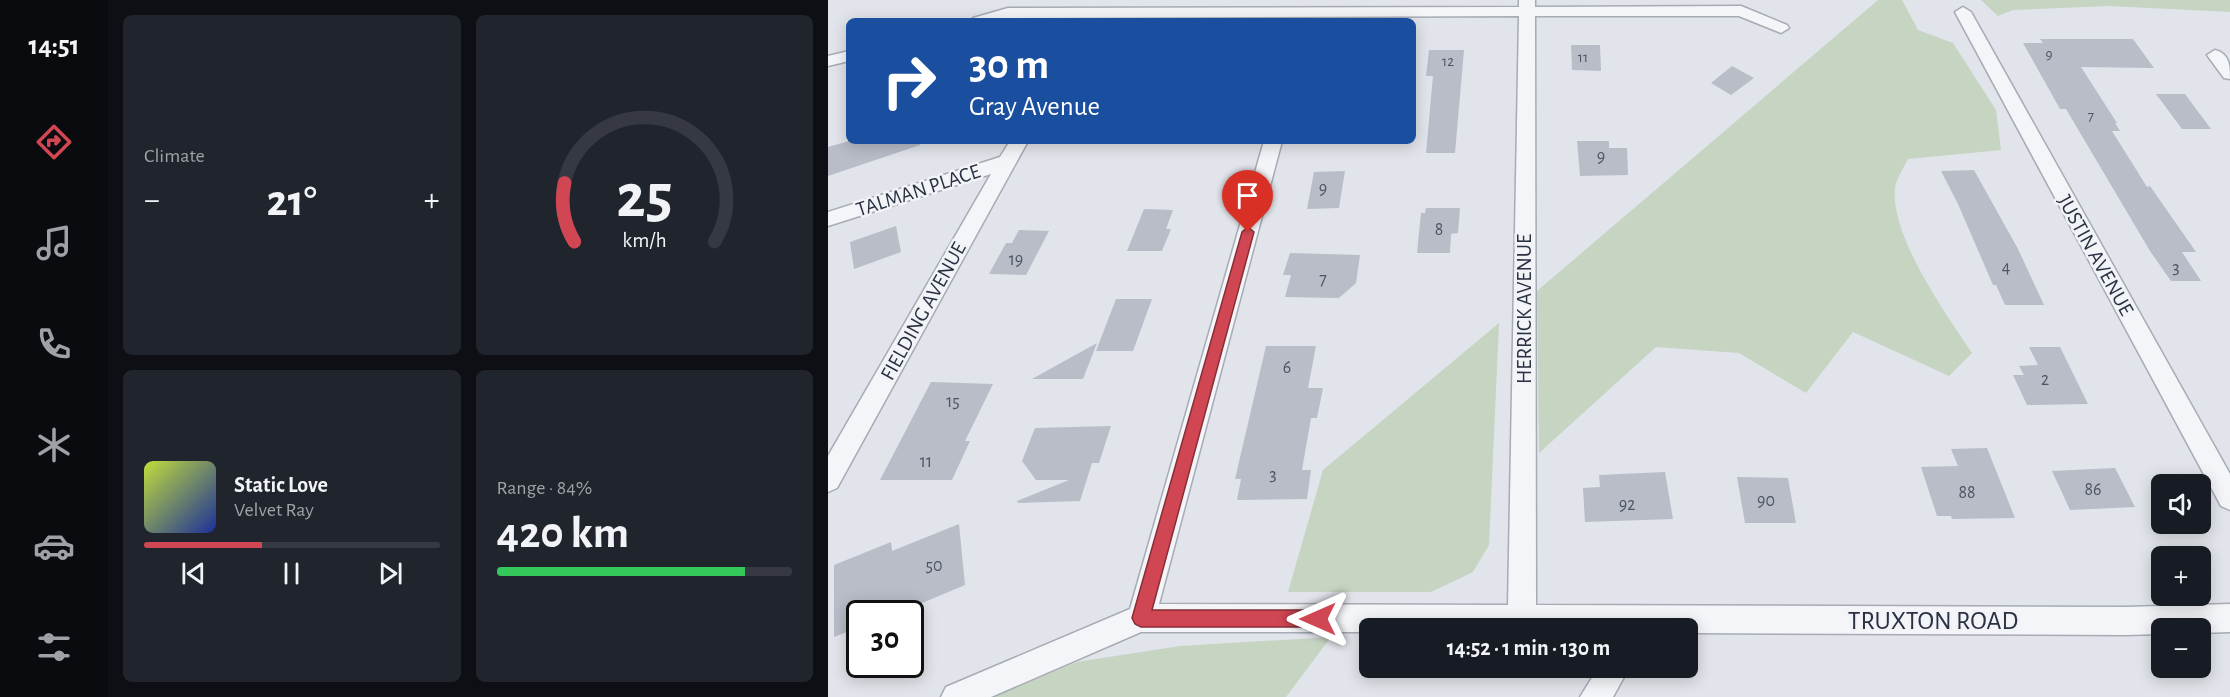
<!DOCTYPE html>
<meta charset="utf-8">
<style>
:root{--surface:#171b24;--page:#20242c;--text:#f1f3f6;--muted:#9ea1a6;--line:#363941;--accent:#d04653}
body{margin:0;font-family:"Alegreya Sans",sans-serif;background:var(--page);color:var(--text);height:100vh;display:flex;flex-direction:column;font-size:22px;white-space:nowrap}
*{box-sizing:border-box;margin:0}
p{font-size:20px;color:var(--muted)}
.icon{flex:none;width:33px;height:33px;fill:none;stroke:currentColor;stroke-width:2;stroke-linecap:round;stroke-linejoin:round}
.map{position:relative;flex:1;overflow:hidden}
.details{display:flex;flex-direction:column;gap:15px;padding:15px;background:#0d0f14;width:720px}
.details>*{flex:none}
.banner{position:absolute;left:18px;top:18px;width:570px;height:126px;border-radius:9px;box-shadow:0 3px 15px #0003;background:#1a4fa0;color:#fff;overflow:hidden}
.tools{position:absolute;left:1323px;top:474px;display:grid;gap:12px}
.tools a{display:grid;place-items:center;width:60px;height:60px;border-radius:9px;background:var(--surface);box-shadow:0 3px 15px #0003;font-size:30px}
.speed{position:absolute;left:18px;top:600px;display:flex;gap:12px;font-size:30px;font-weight:700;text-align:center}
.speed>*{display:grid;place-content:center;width:78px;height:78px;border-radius:50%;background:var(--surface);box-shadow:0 3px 15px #0003;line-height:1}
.speed .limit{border:3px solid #111;border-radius:9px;background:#fff;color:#111}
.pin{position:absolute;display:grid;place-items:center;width:51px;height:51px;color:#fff;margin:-62px -26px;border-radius:50% 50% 50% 0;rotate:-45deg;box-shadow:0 0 6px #0007}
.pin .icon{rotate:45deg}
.me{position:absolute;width:66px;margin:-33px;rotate:270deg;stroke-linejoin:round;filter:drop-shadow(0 0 4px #0008)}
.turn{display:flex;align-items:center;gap:21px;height:126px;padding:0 24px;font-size:27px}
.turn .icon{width:78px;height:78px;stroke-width:2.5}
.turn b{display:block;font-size:42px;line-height:51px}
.big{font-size:45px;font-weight:700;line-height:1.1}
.details .widget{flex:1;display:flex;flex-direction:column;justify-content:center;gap:9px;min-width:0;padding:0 21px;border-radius:9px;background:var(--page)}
.details .dial{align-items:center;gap:0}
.dial svg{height:156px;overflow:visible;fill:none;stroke:var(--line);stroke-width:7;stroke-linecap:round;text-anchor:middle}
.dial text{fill:var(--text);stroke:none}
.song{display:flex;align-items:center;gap:18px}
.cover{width:72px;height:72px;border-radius:9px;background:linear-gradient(135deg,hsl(70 70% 55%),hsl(230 70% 35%))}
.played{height:6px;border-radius:3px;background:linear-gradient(90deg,var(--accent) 40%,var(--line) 40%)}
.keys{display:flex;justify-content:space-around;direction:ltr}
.heat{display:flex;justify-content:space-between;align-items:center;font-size:33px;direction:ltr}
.charge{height:9px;border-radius:4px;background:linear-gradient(90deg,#34c759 84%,var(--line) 0)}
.details .tiles{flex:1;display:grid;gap:15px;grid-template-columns:repeat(2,1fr)}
.trip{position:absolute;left:531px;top:618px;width:339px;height:60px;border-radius:9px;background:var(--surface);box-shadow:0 3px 15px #0003;font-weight:700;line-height:60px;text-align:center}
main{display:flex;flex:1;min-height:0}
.dock{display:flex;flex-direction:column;width:108px;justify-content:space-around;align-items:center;background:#090b0e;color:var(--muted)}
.dock .icon{width:42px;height:42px}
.dock .current{color:var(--accent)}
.dock b{font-size:27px;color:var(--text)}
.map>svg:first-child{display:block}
.green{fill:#c6d4c2}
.building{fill:#b8bdc7}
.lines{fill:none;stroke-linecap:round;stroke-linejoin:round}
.minor-casing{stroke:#a6abb4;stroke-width:3}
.minor{fill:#f4f5f8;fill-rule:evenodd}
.route{fill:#d04653;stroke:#872e36;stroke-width:1.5}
.labels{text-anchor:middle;stroke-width:5;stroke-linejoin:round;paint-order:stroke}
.far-number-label{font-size:15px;fill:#4d5463}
.number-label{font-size:18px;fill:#4d5463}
.street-label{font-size:21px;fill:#293142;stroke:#f1f3f7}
.near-street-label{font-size:26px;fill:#293142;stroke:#f1f3f7}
</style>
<main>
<nav class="dock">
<b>14:51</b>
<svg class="icon current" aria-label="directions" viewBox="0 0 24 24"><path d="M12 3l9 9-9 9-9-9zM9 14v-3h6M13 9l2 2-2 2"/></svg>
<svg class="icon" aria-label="music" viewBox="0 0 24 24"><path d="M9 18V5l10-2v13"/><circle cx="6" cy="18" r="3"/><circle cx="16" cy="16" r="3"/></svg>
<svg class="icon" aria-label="phone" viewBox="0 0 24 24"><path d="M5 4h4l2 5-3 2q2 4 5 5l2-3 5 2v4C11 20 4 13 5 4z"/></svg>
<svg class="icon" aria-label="climate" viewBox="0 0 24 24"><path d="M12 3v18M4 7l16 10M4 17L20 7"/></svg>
<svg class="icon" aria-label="car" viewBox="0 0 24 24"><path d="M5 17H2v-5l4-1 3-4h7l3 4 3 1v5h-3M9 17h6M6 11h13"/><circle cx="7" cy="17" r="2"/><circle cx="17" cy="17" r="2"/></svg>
<svg class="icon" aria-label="filters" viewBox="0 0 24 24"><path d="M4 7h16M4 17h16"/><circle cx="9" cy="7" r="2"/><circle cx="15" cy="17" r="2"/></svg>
</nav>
<section class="details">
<div class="tiles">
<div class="widget"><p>Climate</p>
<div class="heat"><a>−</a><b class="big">21°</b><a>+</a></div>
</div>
<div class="widget dial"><svg viewBox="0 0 100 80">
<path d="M14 69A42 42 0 1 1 86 69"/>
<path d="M14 69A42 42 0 0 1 9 39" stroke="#d04653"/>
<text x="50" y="56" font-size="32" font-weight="700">25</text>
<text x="50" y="72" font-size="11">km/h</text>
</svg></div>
<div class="widget">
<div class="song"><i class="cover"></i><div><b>Static Love</b><p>Velvet Ray</p></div></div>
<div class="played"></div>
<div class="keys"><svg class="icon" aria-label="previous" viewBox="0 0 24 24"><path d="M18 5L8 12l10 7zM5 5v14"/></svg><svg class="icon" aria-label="pause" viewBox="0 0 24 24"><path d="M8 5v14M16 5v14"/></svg><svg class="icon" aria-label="next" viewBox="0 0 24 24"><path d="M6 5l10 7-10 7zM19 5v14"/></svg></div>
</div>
<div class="widget"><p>Range · 84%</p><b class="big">420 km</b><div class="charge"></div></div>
</div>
</section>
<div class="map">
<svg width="1402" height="697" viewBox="0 0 1402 697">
<rect width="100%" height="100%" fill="#e1e4ea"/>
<path class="green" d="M1050,0h24l16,30 35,13 43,67 5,40 -93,9c-4,8 -12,20 -13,29 -5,48 51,126 77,165l-23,23 -96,-44 -47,61 -67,-40 -83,-6 -117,106 -2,-162z
M1153,0h249v12l-121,-6 -96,4 -15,6z
M671,323l-10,222 -16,27 -42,20h-143l35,-122z
M503,637l-45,60h-295l86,-35 103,-16z"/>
<path class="building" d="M1212,39h93l21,29 -73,-1 36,56h-2l5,8h-8l35,56 3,-1 46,66h-14l19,29h-30l-21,-30 -84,-142h-6l-37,-66h20z
M743,45h29l1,26 -29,-1z
M601,50h35l-9,103h-29l7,-77h-7z
M904,66l22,12 -23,17 -20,-12z
M1328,94h29l26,35h-29z
M21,141h71v4l-92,31v-29z
M749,141h32v7h18l1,27 -48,1z
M1146,170l44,79 26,56h-39l-9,-20h-3l-35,-81 -17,-33z
M517,171l-6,37 -32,1 7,-37z
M598,208h34l-2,25 -7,1 -1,19h-33l4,-40h4z
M316,209l29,1 -7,19h5l-9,22h-35z
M68,226l5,26 -47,17 -4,-27z
M191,230l30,1 -23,44 -37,-1 17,-31h6z
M462,253l70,2 -4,28 -17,15 -54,-1 6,-22h-8z
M288,299h36l-19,52h-37z
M269,343l-14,36h-51z
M438,346h50l-8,42h15l-6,30h-6l-9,52h9l-4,29 -70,1 4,-21h-6z
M1201,347h31l28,57 -61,1 -14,-30h11l-5,-9 19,-1z
M103,382l62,2 -28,57h5l-18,39h-72z
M283,426l-12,37h-7l-12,38 -62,2 -1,-2 52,-21h-33l-14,-19 13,-33z
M1159,448l28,70 -63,1 -1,-3h-14l-16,-49 37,-1 -7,-17z
M1287,468l20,39 -65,3 -18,-39z
M837,472l8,47 -88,3 -2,-34 17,-1 -1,-12z
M909,477l51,1 8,45h-51z
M131,524l6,61 -69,29h-36v13l-26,10v-72l57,-23 1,9z"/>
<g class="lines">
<g class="minor-casing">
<path id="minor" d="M691,0h16v7l206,-1 46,19 2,3 -8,5 -42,-17h-204l1,589 590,2 104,-3v28l-30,1v-5h-38v6l-36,1 -438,-2v-5h-318v4h-229l-150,65h-50l5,-10 184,-78 134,-468h18l-123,463 349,1 11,-589 -510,2 -12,3h-26l2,-3 35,-10 511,-1z
M1135,7l8,5 259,462v36l-9,-4 -266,-494z
M1387,50c15,4 15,16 15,29l-6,-1 -17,-23z
M21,51v10l-21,5v-10z
M182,141h18l-191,347 -9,4v-36l163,-282 -163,52v-14l172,-55z
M770,668h31l-16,29h-33z"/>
</g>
<use href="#minor" class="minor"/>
</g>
<path class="route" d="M420,227l6,5 -102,378h166l6,3 3,6 -3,6 -6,2h-177l-6,-3 -3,-6 110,-386z"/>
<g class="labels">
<g class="far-number-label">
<text x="1221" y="59">9</text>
<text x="755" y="62">11</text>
<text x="620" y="66">12</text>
<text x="1263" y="121">7</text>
</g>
<g class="number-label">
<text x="773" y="162">9</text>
<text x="495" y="194">9</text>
<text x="611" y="235">8</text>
<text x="188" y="265">19</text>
<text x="1178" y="273">4</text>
<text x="1348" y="273">3</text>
<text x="495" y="285">7</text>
<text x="459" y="373">6</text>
<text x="1217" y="385">2</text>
<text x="125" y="407">15</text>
<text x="98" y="467">11</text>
<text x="445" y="480">3</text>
<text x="1265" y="495">86</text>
<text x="1139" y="498">88</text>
<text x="938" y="506">90</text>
<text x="799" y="510">92</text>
<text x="106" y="571">50</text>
</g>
<g class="street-label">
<text transform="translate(90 190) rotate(-18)" y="7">TALMAN PLACE</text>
<text transform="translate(1268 255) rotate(61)" y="7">JUSTIN AVENUE</text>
<text transform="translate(696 309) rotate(-90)" y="7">HERRICK AVENUE</text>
<text transform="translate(95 311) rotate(-61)" y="7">FIELDING AVENUE</text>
</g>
<g class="near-street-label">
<text x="1105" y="629">TRUXTON ROAD</text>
</g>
</g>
</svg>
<div class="tools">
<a><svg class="icon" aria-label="sound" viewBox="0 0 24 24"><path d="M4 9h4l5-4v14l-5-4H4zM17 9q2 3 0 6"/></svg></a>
<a>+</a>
<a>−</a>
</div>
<div class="speed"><div class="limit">30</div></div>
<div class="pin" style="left:420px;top:232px;background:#d93025"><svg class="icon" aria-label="arrive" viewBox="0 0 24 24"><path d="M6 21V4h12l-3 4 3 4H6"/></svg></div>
<svg class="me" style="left:490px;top:619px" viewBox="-20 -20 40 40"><path d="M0-17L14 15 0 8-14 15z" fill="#d04653" stroke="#fff" stroke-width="4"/></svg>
<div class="trip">14:52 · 1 min · 130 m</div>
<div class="banner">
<div class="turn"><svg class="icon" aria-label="right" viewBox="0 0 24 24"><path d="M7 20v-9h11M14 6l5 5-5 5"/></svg><div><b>30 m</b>Gray Avenue</div></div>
</div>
</div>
</main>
